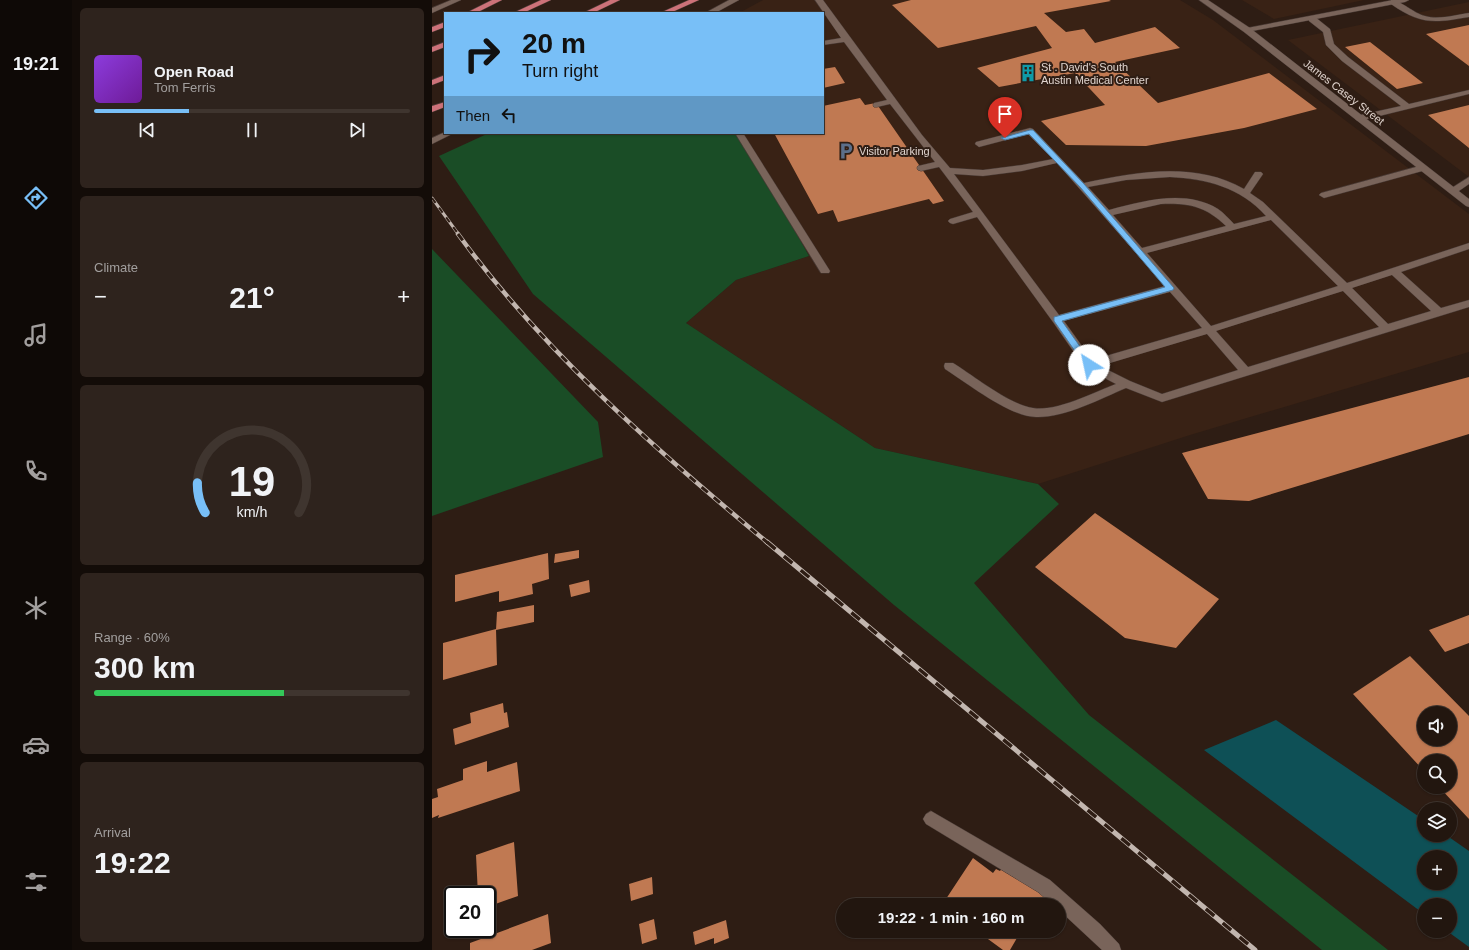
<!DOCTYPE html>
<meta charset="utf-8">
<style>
:root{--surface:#22160f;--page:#2e231d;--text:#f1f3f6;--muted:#a29f9e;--line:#3f352f;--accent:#78bff7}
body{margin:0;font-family:Arial,sans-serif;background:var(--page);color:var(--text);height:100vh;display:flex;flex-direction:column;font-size:15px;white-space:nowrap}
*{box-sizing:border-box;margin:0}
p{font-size:13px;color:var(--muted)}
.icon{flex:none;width:22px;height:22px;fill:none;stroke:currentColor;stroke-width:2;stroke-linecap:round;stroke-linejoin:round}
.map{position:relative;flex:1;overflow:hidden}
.sheet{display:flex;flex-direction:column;gap:8px;padding:8px;background:#130c08;width:360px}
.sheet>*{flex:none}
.guide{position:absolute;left:12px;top:12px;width:380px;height:122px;border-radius:0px;box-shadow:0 1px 3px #0004,0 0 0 1px var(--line);background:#78bff7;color:#111;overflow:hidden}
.tools{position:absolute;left:985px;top:706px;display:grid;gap:8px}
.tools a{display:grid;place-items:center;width:40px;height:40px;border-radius:50%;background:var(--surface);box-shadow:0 1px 3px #0004,0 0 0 1px var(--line);font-size:20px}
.speed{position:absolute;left:12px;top:886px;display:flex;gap:8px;font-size:20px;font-weight:700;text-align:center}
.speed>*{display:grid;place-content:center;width:52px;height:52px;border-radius:50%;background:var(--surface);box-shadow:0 1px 3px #0004,0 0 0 1px var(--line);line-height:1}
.speed .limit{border:2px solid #111;border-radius:6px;background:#fff;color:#111}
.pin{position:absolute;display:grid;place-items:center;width:34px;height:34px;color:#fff;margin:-41px -17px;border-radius:50% 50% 50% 0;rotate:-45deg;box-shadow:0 0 4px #0007}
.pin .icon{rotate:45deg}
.me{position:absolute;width:44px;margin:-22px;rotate:325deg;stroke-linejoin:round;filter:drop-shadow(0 0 3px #0008)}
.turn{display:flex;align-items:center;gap:14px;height:84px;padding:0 12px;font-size:18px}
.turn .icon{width:52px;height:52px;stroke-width:2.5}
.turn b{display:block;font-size:28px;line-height:34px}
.then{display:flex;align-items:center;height:38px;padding:0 12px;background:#0003;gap:8px;font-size:15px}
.big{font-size:30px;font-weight:700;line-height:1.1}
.sheet .tile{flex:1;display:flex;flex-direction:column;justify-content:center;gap:6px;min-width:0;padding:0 14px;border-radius:6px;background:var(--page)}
.sheet .dial{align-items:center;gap:0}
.dial svg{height:104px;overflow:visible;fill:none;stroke:var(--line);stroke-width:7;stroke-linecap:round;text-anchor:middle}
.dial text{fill:var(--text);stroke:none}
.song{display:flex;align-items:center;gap:12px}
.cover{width:48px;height:48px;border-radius:6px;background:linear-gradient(135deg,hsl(270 70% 55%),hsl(280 70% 35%))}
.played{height:4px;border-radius:2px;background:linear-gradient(90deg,var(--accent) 30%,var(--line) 30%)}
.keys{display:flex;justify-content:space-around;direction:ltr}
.heat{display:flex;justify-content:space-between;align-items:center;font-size:22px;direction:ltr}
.charge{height:6px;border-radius:3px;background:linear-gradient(90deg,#34c759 60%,var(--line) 0)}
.trip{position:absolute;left:404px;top:898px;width:230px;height:40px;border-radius:20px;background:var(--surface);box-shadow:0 1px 3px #0004,0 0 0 1px var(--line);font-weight:700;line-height:40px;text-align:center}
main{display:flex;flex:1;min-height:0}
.tabs{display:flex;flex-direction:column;width:72px;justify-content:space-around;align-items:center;background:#0e0906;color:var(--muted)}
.tabs .icon{width:28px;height:28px}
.tabs .active{color:var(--accent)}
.tabs b{font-size:18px;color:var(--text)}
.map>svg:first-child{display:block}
.built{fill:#392215}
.green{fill:#1a4d26}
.water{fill:#0e5056;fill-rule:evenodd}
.building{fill:#c07952;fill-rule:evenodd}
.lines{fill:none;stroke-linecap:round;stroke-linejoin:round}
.service-casing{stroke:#463833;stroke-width:1}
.minor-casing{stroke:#463833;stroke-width:1}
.tertiary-casing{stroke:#463833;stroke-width:1}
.secondary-casing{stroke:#463833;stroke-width:1}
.motorway-casing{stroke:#463833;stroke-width:1}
.service{fill:#79645a;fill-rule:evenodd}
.minor{fill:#79645a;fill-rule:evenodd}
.tertiary{fill:#79645a;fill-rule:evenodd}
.secondary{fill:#79645a;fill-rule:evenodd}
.motorway{fill:#cd7279;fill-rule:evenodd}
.rail-far2-casing{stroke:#c2b6af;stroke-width:3}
.rail-far1-casing{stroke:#c2b6af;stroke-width:4.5}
.rail-casing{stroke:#c2b6af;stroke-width:5}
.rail-far2{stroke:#2e1d14;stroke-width:2;stroke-dasharray:6;stroke-linecap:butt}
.rail-far1{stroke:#2e1d14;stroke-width:3;stroke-dasharray:8;stroke-linecap:butt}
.rail{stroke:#2e1d14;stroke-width:3.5;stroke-dasharray:11;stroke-linecap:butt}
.route{fill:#78bff7;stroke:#4e7ca1}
.labels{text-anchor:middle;stroke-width:4;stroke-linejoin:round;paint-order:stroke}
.far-poi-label{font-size:11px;fill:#e0d4ce;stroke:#2e1d14;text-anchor:start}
.far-street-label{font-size:11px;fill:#e0d4ce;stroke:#2e1d14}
</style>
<main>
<nav class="tabs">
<b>19:21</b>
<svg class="icon active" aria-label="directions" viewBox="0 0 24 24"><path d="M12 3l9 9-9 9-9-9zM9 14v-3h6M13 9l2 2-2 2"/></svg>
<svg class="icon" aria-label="music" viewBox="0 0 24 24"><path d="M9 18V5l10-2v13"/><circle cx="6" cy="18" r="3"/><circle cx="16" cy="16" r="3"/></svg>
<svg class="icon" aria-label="phone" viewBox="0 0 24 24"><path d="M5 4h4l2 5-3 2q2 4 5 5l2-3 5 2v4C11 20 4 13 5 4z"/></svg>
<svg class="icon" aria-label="climate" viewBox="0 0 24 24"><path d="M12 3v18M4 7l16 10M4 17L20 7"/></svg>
<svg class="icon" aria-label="car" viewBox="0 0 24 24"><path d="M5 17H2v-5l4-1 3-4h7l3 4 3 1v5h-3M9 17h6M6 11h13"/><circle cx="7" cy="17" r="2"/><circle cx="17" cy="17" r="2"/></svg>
<svg class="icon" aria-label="filters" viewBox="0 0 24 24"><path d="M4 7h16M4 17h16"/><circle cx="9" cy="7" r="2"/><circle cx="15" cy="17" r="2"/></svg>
</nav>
<section class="sheet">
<div class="tile">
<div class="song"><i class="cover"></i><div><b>Open Road</b><p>Tom Ferris</p></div></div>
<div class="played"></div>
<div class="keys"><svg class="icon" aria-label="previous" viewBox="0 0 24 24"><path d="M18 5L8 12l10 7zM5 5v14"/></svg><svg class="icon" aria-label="pause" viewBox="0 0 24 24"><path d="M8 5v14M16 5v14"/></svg><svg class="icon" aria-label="next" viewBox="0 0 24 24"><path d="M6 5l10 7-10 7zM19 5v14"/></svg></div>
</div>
<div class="tile"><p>Climate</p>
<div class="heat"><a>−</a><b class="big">21°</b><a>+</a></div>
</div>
<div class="tile dial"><svg viewBox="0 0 100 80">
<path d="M14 69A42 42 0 1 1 86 69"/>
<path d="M14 69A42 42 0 0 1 8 46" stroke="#78bff7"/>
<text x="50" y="56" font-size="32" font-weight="700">19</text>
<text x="50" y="72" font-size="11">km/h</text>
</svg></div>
<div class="tile"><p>Range · 60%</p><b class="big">300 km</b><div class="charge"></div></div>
<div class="tile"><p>Arrival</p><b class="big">19:22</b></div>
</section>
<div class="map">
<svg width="1037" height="950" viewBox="0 0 1037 950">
<rect width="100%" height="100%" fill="#2e1d14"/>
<path class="built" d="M331,0h417l33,20 256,194v138l-279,83 -152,49 -163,-36 -189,-125 50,-43 73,-24 -68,-123h82v-120h-84z
M810,0h122l-90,19z
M1037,2v175l-181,-137z"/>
<path class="green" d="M57,133h252l68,123 -73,24 -50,43 189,125 163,36 21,20 -85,79 115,132 299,235h-66l-428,-345 -361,-311 -94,-138z
M0,249l166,173 5,35 -171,59z"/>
<path class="water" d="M844,720l148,100v15h22l23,16v96l-22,-16h3v-26h-26v9l-220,-164zM992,857h26v26h-26z"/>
<path class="building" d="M479,0h198l2,1 -67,12 22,19 18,-3 11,14 60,-16 25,21 -65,14 43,41 111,-30 48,36 -73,19 -98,18 -80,-1 -25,-24 64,-16 -30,-32 -76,14 -22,-19 75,-20 -16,-22 -98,22 -46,-43z
M1037,25v41l-43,-32z
M938,42l53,41 -26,6 -52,-42z
M403,67l10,16 -22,5v-19z
M428,98l5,7 11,-2 68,98 -11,3 -4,-5 -91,23 -5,-12 -15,4 -44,-81h49v-27z
M1037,105v43l-41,-33z
M1037,377v57l-220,67 -41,-2 -26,-46z
M663,513l124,86 -43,49 -51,-10 -90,-71z
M147,550v8l-25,5 1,-9z
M116,553l1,26 -17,5 1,10 -34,8v-11l-44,11v-27z
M157,580l1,12 -19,5 -2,-12z
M102,605v17l-38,8 1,-18z
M1037,615v28l-24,9 -16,-22z
M64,629l1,36 -54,15v-37z
M978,656l59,60v103l-30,-32h11v-26h-26v10l-71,-77zM992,713h26v26h-26z
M71,703l1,10 3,-1 2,15 -54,18 -2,-16 18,-6 -1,-10z
M55,761v11l30,-10 3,29 -82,27 1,-3 -7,3v-19l6,-2 -1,-8 26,-9v-11z
M82,842l4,54 -31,11v-12h-9l-2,-40z
M541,858l20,15 3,-4 4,2 5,-7 43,30 -6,11h-100z
M220,877l1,17 -22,7 -2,-17z
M116,914l3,29 -19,7h-62v-7z
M222,919l3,20 -15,5 -3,-20z
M294,920l3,18 -15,6v-6l-19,7 -2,-13z
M545,931h44l-11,19h-7z"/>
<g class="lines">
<g class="service-casing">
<path id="service" d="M383,0h8l99,135 28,33 33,2 39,-5 31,-6 -25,-25 -49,13 -4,-3 1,-2 54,-14 3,1 51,54c52,-11 111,-22 160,6l11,-17h6l2,2 -13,19 13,9 84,81 122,-40v6l-68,23 40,36 28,-8v7l-307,95 -36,-14c-26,11 -62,30 -90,29 -26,0 -69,-34 -91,-48l-1,-3 1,-3h8c21,13 57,42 80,45 24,4 61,-16 83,-24l-31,-16 -32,-46 -76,-105 -24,7 -3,-1 -2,-2 2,-2 23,-7 -34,-45 -18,4 -3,-1 -1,-2 1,-2 17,-4 -45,-58 -13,3h-3l-1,-2 1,-2 13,-3 -43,-58 -21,3v-4l18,-3zM625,163l108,123 -106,29 -105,-141 29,2 39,-5zM738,177c37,2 70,10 96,39l-32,8c-5,-5 -10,-11 -16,-15 -33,-20 -74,-8 -109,1l-21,-23 38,-7zM729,204c28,-1 44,2 65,22l-84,22 -29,-33zM839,220l67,66 -127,40 -64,-73zM960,275l39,36 -43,13 -36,-36zM911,291l36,36 -131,40 -32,-36zM738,292l32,36 -110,32 -28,-39zM775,334l31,36 -76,24 -32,-13 -30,-15z
M959,0c9,0 24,14 34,16 14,4 30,-1 44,-3v4c-35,6 -48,8 -78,-13z
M877,17h6l15,12 4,15 14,13 61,47 60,-14v4l-110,27 -3,-1 -1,-2 1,-2 45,-10 -59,-45 -16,-16 -3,-13 -14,-11z
M303,133h8l87,138 -1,2h-8z
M991,165l4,3 -1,2 -102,28 -5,-3 2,-2z
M1037,177v7l-13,9h-6l-2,-2 2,-2z
M499,811l119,69 50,44 19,20 2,6h-19l-43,-40v-5h-6l-15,-13 -112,-68 -3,-5 3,-5z"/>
</g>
<g class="minor-casing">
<path id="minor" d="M961,0h16l-4,2 -158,30 -4,-2 4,-2z"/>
</g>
<g class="tertiary-casing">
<path id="tertiary" d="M767,0h9l42,28 219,171v8l-3,-1 -222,-174z"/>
</g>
<g class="secondary-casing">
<path id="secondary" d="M19,0h10l-29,13v-5z
M297,0h10l-24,13h-10z
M13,132l9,1 -22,11v-6z"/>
</g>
<g class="motorway-casing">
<path id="motorway" d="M60,0h10l-26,13h-10z
M109,0h10l-28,13h-10z
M178,0h10l-27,13h-10z
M257,0h10l-29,13h-10z
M13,22v5l-13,5v-5z
M13,42v5l-13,5v-5z
M13,75v5l-13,5v-5z
M13,102v5l-13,5v-6z"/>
</g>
<use href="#service" class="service"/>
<use href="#minor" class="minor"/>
<use href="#tertiary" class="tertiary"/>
<use href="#secondary" class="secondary"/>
<use href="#motorway" class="motorway"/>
<g class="rail-far2-casing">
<path id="rail-far2" d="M0,198l27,37"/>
</g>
<g class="rail-far1-casing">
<path id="rail-far1" d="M26,234c86,118 198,216 310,309"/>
</g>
<g class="rail-casing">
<path id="rail" d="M335,542l488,408"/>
</g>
<use href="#rail-far2" class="rail-far2"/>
<use href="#rail-far1" class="rail-far1"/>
<use href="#rail" class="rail"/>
</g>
<path class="route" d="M598,130h3l51,54 90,104 -1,2 -111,31 31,44 -4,3 -3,-1 -32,-46v-4l111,-30 -85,-100 -51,-53 -24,6 -4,-2z"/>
<defs>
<g id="building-bare" transform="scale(1.38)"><path d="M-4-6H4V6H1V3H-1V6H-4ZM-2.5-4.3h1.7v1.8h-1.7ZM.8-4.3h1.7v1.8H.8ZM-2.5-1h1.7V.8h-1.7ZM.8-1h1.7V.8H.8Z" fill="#0f9aa8" stroke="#2e1d14" stroke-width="2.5" paint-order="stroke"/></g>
<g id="parking-bare" transform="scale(1.38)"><path d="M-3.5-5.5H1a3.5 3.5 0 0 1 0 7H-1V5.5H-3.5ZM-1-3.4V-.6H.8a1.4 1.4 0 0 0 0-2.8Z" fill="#5c6f8a" stroke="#2e1d14" stroke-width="2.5" paint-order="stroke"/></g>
</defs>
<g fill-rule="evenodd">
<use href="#building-bare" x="596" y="73"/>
<use href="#parking-bare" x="414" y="151"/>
</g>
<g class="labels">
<g class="far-poi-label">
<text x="609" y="71">St . David's South<tspan x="609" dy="13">Austin Medical Center</tspan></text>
<text x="427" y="155">Visitor Parking</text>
</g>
<g class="far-street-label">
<text transform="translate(912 92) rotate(38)" y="4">James Casey Street</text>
</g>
</g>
</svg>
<div class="tools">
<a><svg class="icon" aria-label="sound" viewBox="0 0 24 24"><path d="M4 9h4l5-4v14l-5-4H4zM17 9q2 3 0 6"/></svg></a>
<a><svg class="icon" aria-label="search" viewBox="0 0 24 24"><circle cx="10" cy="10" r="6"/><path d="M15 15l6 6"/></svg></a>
<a><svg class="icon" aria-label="layers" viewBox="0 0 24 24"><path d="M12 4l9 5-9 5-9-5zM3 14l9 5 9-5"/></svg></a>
<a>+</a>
<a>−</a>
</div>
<div class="speed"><div class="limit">20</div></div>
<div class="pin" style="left:573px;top:138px;background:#d93025"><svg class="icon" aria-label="arrive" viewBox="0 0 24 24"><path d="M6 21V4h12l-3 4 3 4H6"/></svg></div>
<svg class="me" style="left:657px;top:365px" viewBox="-20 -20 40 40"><circle r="19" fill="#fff"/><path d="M0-13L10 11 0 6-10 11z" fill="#78bff7"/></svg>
<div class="trip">19:22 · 1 min · 160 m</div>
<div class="guide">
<div class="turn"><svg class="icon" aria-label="right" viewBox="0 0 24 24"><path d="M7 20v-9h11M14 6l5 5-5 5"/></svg><div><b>20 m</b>Turn right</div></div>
<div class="then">Then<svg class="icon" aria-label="left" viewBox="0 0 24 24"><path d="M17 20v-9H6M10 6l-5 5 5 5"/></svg></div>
</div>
</div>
</main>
